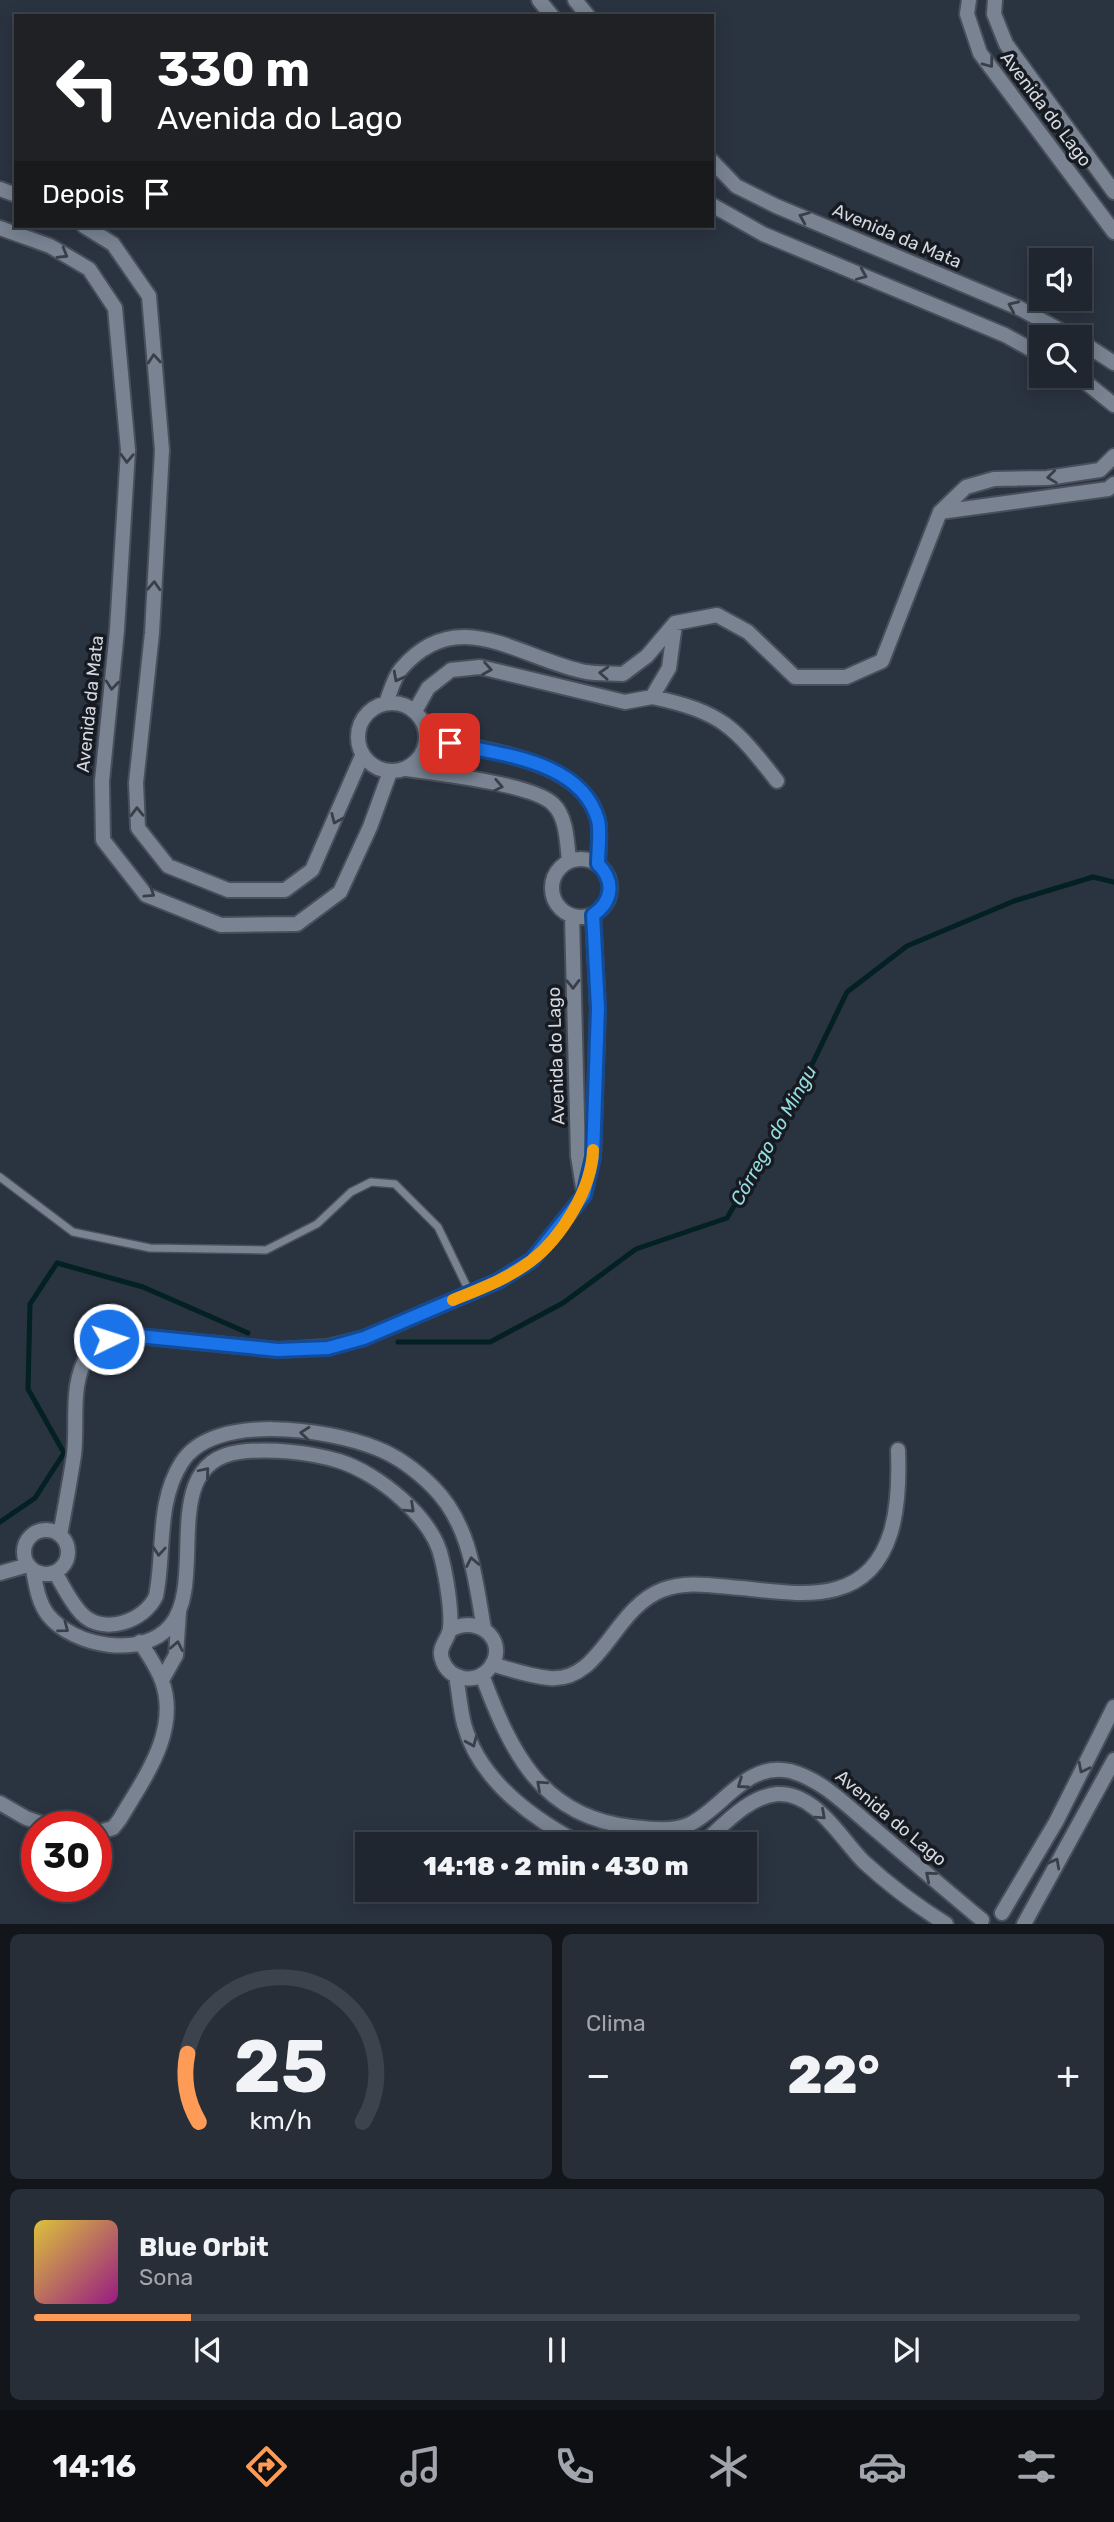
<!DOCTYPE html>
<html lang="pt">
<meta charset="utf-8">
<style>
:root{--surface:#202630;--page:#282e38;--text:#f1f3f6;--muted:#a2a5ab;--line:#3d434c;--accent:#fe9c57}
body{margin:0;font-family:Rubik,sans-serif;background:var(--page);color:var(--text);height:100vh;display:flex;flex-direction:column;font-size:26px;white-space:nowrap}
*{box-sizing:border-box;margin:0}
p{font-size:23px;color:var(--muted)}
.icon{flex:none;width:38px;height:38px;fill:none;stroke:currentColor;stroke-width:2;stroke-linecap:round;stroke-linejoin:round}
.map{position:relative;height:1924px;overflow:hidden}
.details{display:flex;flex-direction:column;gap:10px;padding:10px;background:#12151a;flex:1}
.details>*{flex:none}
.banner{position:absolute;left:14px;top:14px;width:700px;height:214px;border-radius:0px;box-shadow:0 4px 18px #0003,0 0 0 2px var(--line);background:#202124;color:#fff;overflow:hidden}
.tools{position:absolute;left:1029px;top:248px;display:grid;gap:14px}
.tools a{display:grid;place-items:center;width:63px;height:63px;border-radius:0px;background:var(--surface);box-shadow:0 4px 18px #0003,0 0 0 2px var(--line);font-size:35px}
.speed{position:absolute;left:21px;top:1811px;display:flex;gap:14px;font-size:35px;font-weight:700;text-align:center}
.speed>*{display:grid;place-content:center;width:91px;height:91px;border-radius:50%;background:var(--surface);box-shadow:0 4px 18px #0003,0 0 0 2px var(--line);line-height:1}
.speed .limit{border:10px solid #d22;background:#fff;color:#111}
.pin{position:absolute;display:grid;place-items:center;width:60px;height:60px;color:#fff;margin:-30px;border-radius:14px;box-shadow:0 4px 10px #0006}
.me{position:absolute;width:77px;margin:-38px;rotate:86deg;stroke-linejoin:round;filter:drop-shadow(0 0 5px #0008)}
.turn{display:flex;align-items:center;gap:24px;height:147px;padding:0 28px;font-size:32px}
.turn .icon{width:91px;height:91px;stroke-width:2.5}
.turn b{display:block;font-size:49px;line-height:60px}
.then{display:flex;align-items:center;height:66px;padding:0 28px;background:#0003;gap:14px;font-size:26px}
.big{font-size:52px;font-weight:800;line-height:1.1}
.details .tile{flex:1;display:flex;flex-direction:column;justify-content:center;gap:10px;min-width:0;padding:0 24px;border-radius:10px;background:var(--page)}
.details .dial{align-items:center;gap:0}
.dial svg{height:182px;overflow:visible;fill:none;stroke:var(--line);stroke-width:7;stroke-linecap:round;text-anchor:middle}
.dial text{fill:var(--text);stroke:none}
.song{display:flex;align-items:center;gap:21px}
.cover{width:84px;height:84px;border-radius:10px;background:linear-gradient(135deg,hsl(50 70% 55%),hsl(310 70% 35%))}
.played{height:7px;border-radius:4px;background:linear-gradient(90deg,var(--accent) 15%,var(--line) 15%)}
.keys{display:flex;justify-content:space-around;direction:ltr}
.heat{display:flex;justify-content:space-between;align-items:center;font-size:38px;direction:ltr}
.details .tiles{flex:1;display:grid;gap:10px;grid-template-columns:1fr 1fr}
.tile:last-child{grid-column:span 2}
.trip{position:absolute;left:355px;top:1832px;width:402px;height:70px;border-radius:0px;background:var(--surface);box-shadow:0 4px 18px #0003,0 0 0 2px var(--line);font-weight:800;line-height:70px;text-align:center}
.tabs{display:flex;height:112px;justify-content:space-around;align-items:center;background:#0d0f13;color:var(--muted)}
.tabs .icon{width:49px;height:49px}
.tabs .on{color:var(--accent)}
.tabs b{font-size:32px;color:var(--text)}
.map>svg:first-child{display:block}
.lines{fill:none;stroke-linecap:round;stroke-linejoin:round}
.stream{stroke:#032022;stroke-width:5}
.lane-casing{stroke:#494f5a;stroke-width:10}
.street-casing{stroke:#494f5a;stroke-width:18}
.lane{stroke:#798392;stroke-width:7}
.street{stroke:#798392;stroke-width:14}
.oneway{stroke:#393f48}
.route-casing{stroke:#114b97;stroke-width:18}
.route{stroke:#1a73e8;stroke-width:12}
.slow{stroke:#f59e0b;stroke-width:12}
.labels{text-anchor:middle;stroke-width:7;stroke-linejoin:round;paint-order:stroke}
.street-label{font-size:18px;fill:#d3d8e1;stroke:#171a20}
.water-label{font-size:19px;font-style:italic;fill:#93dde0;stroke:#171a20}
</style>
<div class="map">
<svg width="1114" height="1924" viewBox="0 0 1114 1924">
<rect width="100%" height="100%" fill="#2a3340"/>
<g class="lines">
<path class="stream" d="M398,1342h92l73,-39 73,-54 91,-31 60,-102 60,-124 60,-46 107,-45 79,-24 21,5
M0,1522l35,-24 29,-45 -36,-64 2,-85 27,-41 86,24 105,46"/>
<g class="lane-casing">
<path id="lane" d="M0,1177l73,55 77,16 116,2 51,-26 34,-32 20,-10 24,2 43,43 32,66"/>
</g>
<g class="street-casing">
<path id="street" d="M539,0l13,16
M575,0l13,16
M969,0l-2,14 13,39 134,179
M995,0l-1,14 12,30 108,148
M712,161l24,25 40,20 243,102 55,30
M0,189l16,6
M712,205l51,29 242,101 36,20
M84,226l29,18 36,52 13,154 -10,183 -16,150 2,45 30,38 60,24h57l27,-20 50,-114
M0,228l50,18 39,23 26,39 13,142 -11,180 -15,151 1,59 43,55 75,30 76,-1 43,-32 30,-65 20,-55
M1080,341l34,22
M1078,376l36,29
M940,512l168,-23 6,-5
M652,697c70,15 82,29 125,84
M358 737a34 34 0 1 1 68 0a34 34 0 1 1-68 0Z
M386,703c4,-10 8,-26 15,-34 57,-67 119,-10 185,3 12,2 25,1 37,2l24,-18 28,-33 42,-8 31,17 47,45h51l36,-16 58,-149 26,-25 28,-8 53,-1 53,-8 14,-14
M415,711l13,-23 23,-18 29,-3 145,35 27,-5 17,-29 6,-44
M427,738c52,12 156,20 171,82 3,13 0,31 0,44
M407,769c32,5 126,15 146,35 14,13 14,39 16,57
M552 888a29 29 0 1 1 58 0a29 29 0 1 1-58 0Z
M572,916l6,240 5,31
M24 1552a22 22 0 1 1 44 0a22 22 0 1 1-44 0Z
M60,1535c5,-27 10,-54 14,-80 4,-32 -5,-73 15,-101 11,-16 31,-18 48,-18l141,14 50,-3 36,-9 134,-57 34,-21 52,-65 9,-38 5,-149 -5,-93
M33,1570c3,15 5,32 15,45 25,31 94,45 123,10 37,-46 -14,-162 68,-173 31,-4 70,0 100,9 39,12 95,57 103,99 4,16 10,51 8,68 -1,12 -14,19 -7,34 7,17 30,22 44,9 25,-25 -6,-59 -37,-41
M55,1572c8,14 16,31 27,42 21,22 63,7 74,-18 9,-44 0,-94 26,-134 32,-50 146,-33 194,-14 21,8 41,23 57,39 38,38 42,92 51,142
M0,1573l28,-8
M492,1664c19,6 38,12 57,14 52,5 64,-69 113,-88 25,-10 52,-4 79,-2 30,3 66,9 95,1 61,-16 64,-88 62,-139
M482,1675c29,77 59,142 150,152 18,2 41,5 58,-3 33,-16 57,-63 100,-53 34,9 60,38 87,60 35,30 70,60 105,89
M456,1676c3,16 4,32 8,48 15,56 69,95 117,120
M162,1680l14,-25 3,-43
M0,1803l26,15 26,9
M96,1833l17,-5 7,-9c24,-41 60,-88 42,-138 -5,-14 -14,-27 -22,-39
M702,1844c21,-18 45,-47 75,-50 39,-2 64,45 87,68 25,23 53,44 82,62
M1002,1913l54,-91 58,-115
M1024,1924l90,-164"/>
</g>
<use href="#lane" class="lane"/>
<use href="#street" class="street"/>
</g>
<defs><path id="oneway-chevron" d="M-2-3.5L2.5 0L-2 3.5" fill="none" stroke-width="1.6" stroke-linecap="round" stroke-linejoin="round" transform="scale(1.75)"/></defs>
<g class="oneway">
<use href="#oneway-chevron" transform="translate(989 63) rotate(53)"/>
<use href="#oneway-chevron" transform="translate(804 217) rotate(-157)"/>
<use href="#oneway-chevron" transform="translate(63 254) rotate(31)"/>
<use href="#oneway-chevron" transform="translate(862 275) rotate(23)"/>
<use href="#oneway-chevron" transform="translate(1013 306) rotate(-156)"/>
<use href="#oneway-chevron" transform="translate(154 359) rotate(-95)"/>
<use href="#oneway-chevron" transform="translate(127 458) rotate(92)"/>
<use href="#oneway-chevron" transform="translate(1052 477) rotate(173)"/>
<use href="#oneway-chevron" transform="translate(154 586) rotate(-87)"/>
<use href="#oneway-chevron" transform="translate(487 669) rotate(10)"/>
<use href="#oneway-chevron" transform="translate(604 673) rotate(-177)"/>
<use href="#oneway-chevron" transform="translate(398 677) rotate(118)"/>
<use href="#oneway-chevron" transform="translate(112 685) rotate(96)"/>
<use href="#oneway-chevron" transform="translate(498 786) rotate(11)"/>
<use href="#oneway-chevron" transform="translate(137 812) rotate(-91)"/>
<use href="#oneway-chevron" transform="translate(336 819) rotate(114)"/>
<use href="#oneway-chevron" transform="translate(150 893) rotate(34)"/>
<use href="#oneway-chevron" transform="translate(573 984) rotate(89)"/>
<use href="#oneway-chevron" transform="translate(305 1433) rotate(-175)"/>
<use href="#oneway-chevron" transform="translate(205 1472) rotate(-50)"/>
<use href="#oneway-chevron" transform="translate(410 1508) rotate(43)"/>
<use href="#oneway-chevron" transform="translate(159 1551) rotate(94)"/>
<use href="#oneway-chevron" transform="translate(472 1562) rotate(-101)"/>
<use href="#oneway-chevron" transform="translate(64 1628) rotate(37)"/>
<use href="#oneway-chevron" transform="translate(177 1646) rotate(-79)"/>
<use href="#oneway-chevron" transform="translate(472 1742) rotate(67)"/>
<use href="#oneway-chevron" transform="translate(1083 1768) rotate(117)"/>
<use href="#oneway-chevron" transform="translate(742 1784) rotate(145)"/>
<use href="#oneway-chevron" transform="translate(541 1785) rotate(-138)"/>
<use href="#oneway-chevron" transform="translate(821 1815) rotate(42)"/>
<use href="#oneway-chevron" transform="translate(1055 1863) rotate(-62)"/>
<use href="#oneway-chevron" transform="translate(930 1876) rotate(-140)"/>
</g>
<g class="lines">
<g class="route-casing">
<path id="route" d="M109,1339l29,-3 140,14 50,-2 36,-10 134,-57 34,-21 52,-65 9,-38 5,-149 -5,-93c20,-14 22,-34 5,-51 0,-13 3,-32 0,-44 -17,-60 -98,-65 -148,-77"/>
</g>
<use href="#route" class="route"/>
<path class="slow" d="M453,1300c27,-11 54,-21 78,-39 30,-23 61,-72 62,-111"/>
</g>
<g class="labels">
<g class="street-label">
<text transform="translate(1046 109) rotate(53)" y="6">Avenida do Lago</text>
<text transform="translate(897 236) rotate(23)" y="6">Avenida da Mata</text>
<text transform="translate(90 704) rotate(-84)" y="6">Avenida da Mata</text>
<text transform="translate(556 1056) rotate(-92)" y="6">Avenida do Lago</text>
<text transform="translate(891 1818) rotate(40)" y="6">Avenida do Lago</text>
</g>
<g class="water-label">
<text transform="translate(773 1135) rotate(-61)" y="7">Córrego do Mingu</text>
</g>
</g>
</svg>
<div class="tools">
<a><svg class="icon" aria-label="sound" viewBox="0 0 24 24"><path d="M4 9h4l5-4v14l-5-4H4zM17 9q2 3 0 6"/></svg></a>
<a><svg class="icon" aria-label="search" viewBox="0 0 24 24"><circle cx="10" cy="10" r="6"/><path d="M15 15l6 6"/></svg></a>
</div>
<div class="speed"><div class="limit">30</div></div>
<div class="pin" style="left:450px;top:743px;background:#d93025"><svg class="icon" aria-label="arrive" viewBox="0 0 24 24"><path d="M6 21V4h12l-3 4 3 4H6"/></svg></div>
<svg class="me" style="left:109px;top:1339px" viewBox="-20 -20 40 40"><circle r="17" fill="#1a73e8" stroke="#fff" stroke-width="3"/><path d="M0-11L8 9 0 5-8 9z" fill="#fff"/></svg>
<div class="trip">14:18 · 2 min · 430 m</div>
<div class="banner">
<div class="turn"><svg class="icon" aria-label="left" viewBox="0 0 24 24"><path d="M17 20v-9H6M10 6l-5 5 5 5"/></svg><div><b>330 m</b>Avenida do Lago</div></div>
<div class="then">Depois<svg class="icon" aria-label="arrive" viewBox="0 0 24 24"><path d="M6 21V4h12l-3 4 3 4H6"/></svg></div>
</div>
</div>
<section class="details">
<div class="tiles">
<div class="tile dial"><svg viewBox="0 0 100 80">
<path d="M14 69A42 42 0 1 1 86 69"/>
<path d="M14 69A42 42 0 0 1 9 39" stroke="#fe9c57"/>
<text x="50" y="56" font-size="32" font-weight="700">25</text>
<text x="50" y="72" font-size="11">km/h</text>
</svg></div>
<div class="tile"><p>Clima</p>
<div class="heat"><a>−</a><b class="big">22°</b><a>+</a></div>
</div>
<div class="tile">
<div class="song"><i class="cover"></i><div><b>Blue Orbit</b><p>Sona</p></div></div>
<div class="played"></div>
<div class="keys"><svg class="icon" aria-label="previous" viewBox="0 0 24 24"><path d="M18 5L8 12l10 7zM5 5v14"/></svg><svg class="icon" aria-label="pause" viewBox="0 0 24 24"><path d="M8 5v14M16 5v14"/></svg><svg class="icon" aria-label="next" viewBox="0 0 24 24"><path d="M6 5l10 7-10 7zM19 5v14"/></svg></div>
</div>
</div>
</section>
<nav class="tabs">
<b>14:16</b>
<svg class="icon on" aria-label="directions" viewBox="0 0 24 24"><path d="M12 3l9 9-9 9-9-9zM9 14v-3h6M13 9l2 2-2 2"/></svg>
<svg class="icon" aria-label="music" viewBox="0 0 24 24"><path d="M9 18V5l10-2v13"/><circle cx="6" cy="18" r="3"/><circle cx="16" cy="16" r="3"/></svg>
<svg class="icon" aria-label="phone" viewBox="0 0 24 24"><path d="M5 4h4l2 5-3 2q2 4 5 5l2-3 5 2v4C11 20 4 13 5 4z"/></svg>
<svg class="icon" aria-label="climate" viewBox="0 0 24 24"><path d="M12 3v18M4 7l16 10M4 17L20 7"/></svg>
<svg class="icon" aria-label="car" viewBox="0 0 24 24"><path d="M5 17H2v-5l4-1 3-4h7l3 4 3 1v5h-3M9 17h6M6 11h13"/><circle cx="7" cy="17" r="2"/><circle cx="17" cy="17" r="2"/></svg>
<svg class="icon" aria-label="filters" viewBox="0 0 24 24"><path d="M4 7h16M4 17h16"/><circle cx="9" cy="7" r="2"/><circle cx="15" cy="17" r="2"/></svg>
</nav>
